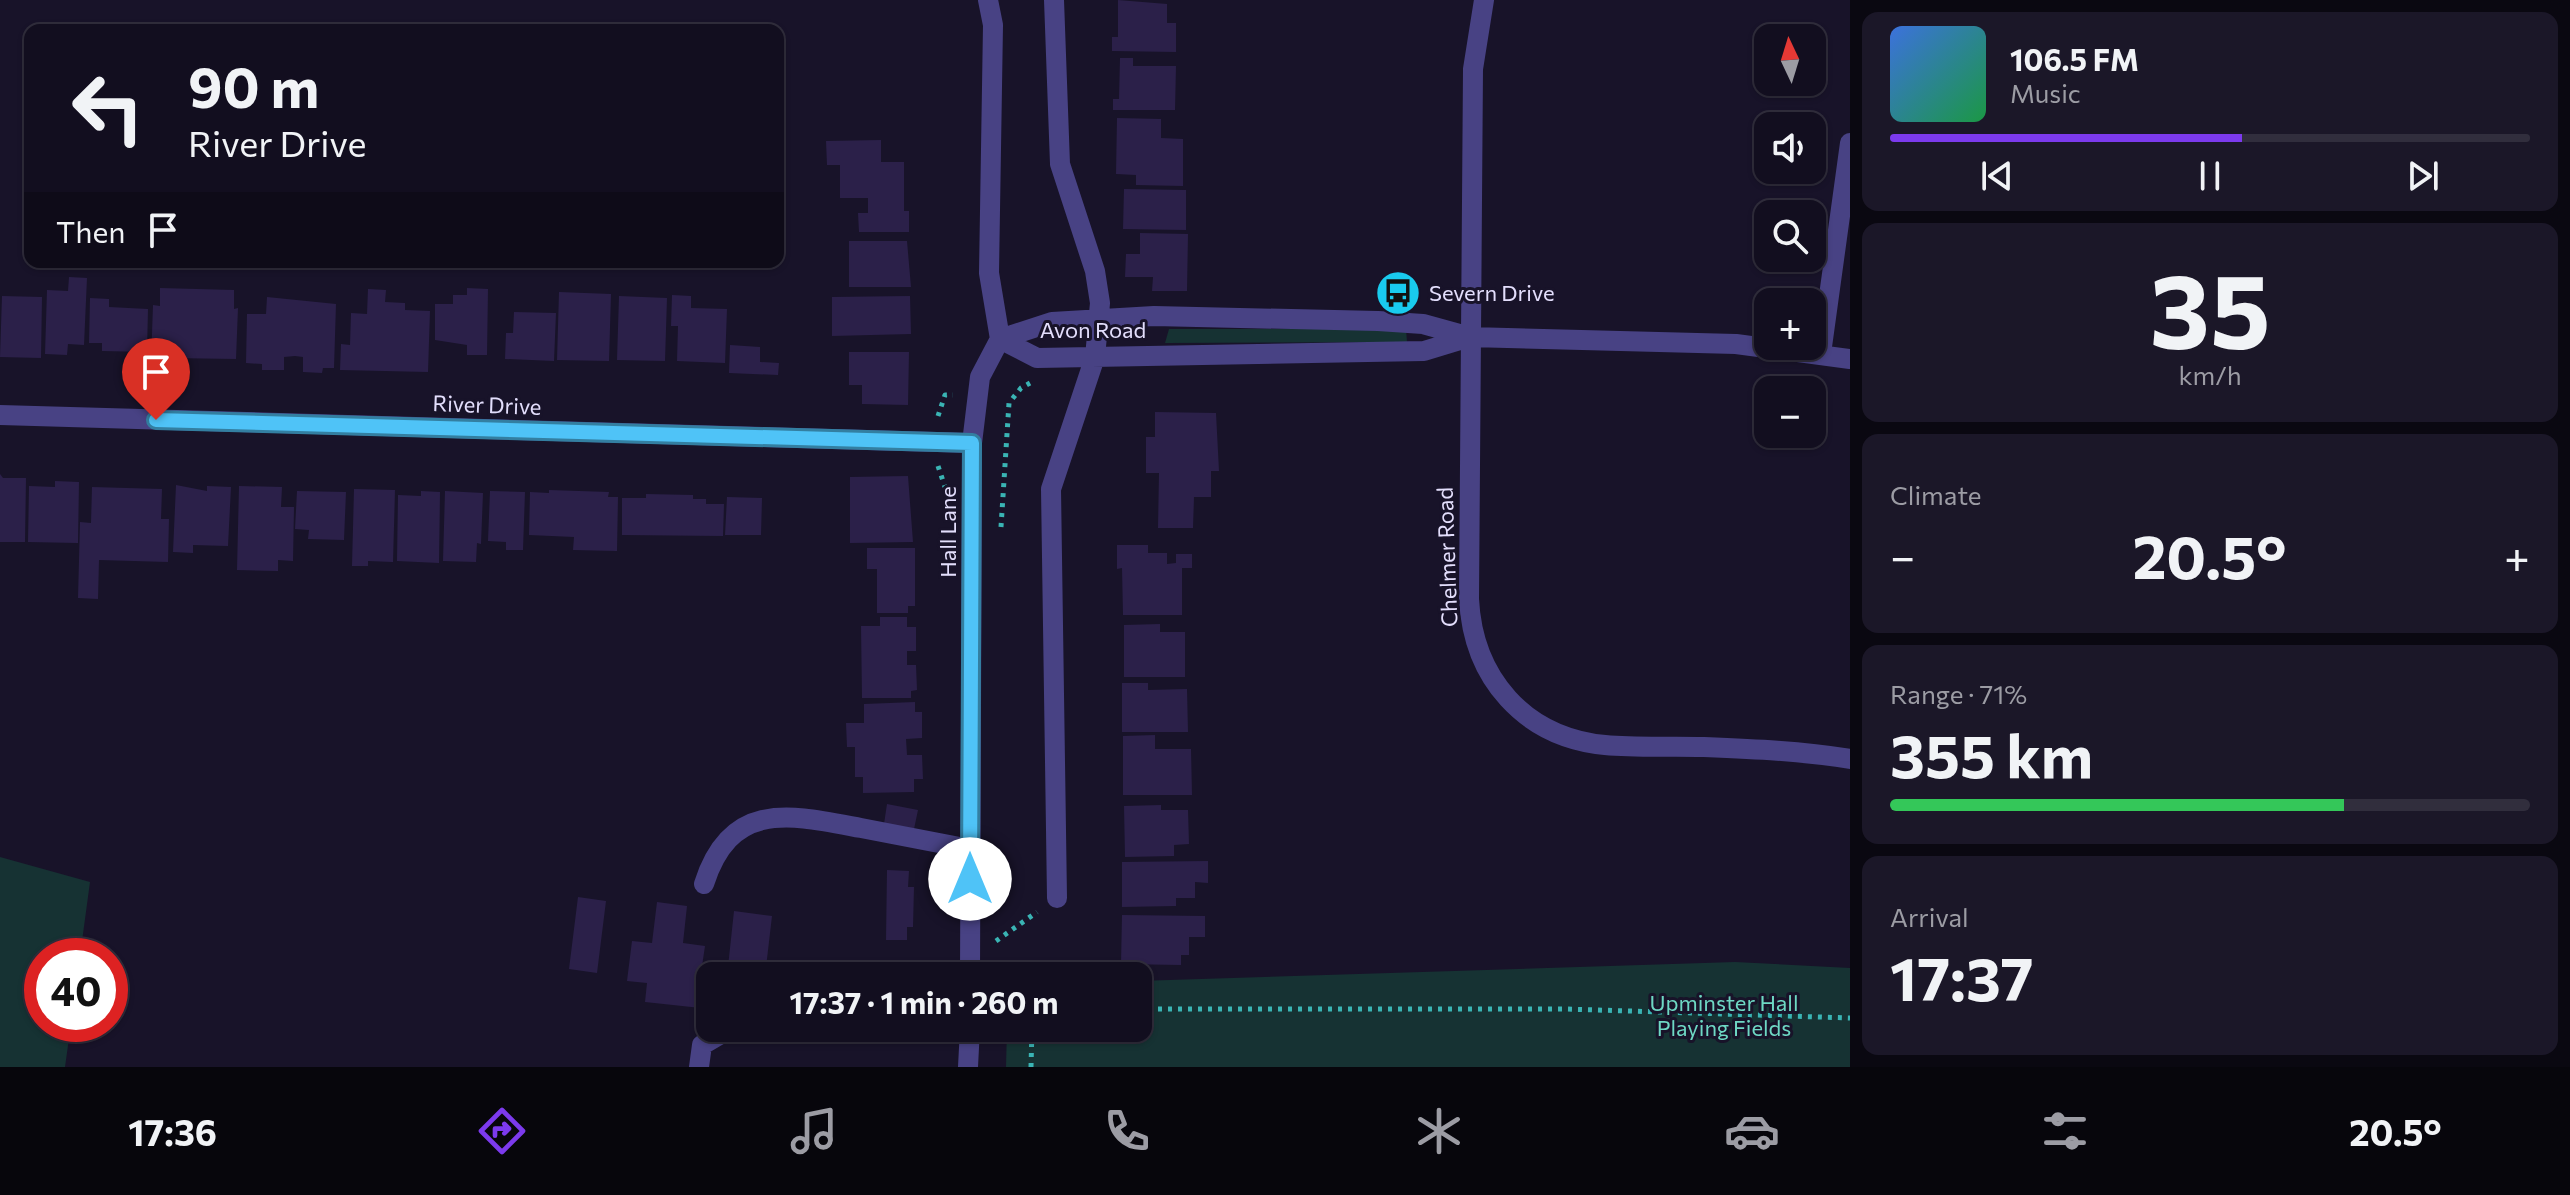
<!DOCTYPE html>
<meta charset="utf-8">
<style>
:root{--surface:#120e1f;--page:#1b1728;--text:#f1f3f6;--muted:#9c9ca4;--line:#312e3d;--accent:#7c3aed}
body{margin:0;font-family:Commissioner,sans-serif;background:var(--page);color:var(--text);height:100vh;display:flex;flex-direction:column;font-size:30px;white-space:nowrap}
*{box-sizing:border-box;margin:0}
p{font-size:26px;color:var(--muted)}
.icon{flex:none;width:44px;height:44px;fill:none;stroke:currentColor;stroke-width:2;stroke-linecap:round;stroke-linejoin:round}
.map{position:relative;flex:1;overflow:hidden}
.panel{display:flex;flex-direction:column;gap:12px;padding:12px;background:#0a0811;width:720px}
.panel>*{flex:none}
.guide{position:absolute;left:24px;top:24px;width:760px;height:244px;border-radius:16px;box-shadow:0 2px 6px #0004,0 0 0 2px var(--line);background:#120e1f;color:var(--text);overflow:hidden}
.needle{width:52px;rotate:356deg}
.controls{position:absolute;left:1754px;top:24px;display:grid;gap:16px}
.controls a{display:grid;place-items:center;width:72px;height:72px;border-radius:16px;background:var(--surface);box-shadow:0 2px 6px #0004,0 0 0 2px var(--line);font-size:40px}
.speed{position:absolute;left:24px;top:938px;display:flex;gap:16px;font-size:40px;font-weight:700;text-align:center}
.speed>*{display:grid;place-content:center;width:104px;height:104px;border-radius:50%;background:var(--surface);box-shadow:0 2px 6px #0004,0 0 0 2px var(--line);line-height:1}
.speed .limit{border:12px solid #d22;background:#fff;color:#111}
.pin{position:absolute;display:grid;place-items:center;width:68px;height:68px;color:#fff;margin:-82px -34px;border-radius:50% 50% 50% 0;rotate:-45deg;box-shadow:0 0 8px #0007}
.pin .icon{rotate:45deg}
.me{position:absolute;width:88px;margin:-44px;rotate:0deg;stroke-linejoin:round;filter:drop-shadow(0 0 6px #0008)}
.turn{display:flex;align-items:center;gap:28px;height:168px;padding:0 32px;font-size:36px}
.turn .icon{width:104px;height:104px;stroke-width:2.5}
.turn b{display:block;font-size:56px;line-height:68px}
.then{display:flex;align-items:center;height:76px;padding:0 32px;background:#0003;gap:16px;font-size:30px}
.big{font-size:60px;font-weight:700;line-height:1.1}
.panel .card{flex:1;display:flex;flex-direction:column;justify-content:center;gap:12px;min-width:0;padding:0 28px;border-radius:16px;background:var(--page)}
.panel .dial{align-items:center;gap:0}
.dial b{font-size:104px;line-height:1}
.song{display:flex;align-items:center;gap:24px}
.cover{width:96px;height:96px;border-radius:12px;background:linear-gradient(135deg,hsl(220 70% 55%),hsl(140 70% 35%))}
.played{height:8px;border-radius:4px;background:linear-gradient(90deg,var(--accent) 55%,var(--line) 55%)}
.keys{display:flex;justify-content:space-around;direction:ltr}
.heat{display:flex;justify-content:space-between;align-items:center;font-size:44px;direction:ltr}
.charge{height:12px;border-radius:6px;background:linear-gradient(90deg,#34c759 71%,var(--line) 0)}
.trip{position:absolute;left:696px;top:962px;width:456px;height:80px;border-radius:16px;background:var(--surface);box-shadow:0 2px 6px #0004,0 0 0 2px var(--line);font-weight:700;line-height:80px;text-align:center}
.tab-bar{display:flex;height:128px;justify-content:space-around;align-items:center;background:#07060c;color:var(--muted)}
.tab-bar .icon{width:56px;height:56px}
.tab-bar .selected{color:var(--accent)}
.tab-bar b{font-size:36px;color:var(--text)}
main{display:flex;flex:1;min-height:0}
.map>svg:first-child{display:block}
.green{fill:#163233}
.building{fill:#2b2049}
.lines{fill:none;stroke-linecap:round;stroke-linejoin:round}
.path{stroke:#3ab4b4;stroke-width:5;stroke-dasharray:4 6;stroke-linecap:butt}
.minor{stroke:#484284;stroke-width:20}
.route-casing{stroke:#337fa1;stroke-width:20}
.route{stroke:#4fc3f7;stroke-width:14}
.labels{text-anchor:middle;stroke-width:6;stroke-linejoin:round;paint-order:stroke}
.poi-label{font-size:22px;fill:#e3defc;stroke:#181329;text-anchor:start}
.street-label{font-size:22px;fill:#e3defc;stroke:#181329}
.park-label{font-size:22px;fill:#6ed8c4;stroke:#181329}
</style>
<main>
<div class="map">
<svg width="1850" height="1067" viewBox="0 0 1850 1067">
<rect width="100%" height="100%" fill="#181329"/>
<path class="green" d="M1169,329h237l1,13 -242,1z
M0,857l90,25 -10,74h-38v68h29l-6,43h-65z
M1735,962l115,6v99h-844l1,-39h131v-47z"/>
<path class="building" d="M1118,0l49,4v19h9v29l-64,-1v-14h6z
M1120,58h13v8h43l-1,44h-62v-11h6z
M1117,118l44,1v19l22,1v47l-47,-1v-10l-20,-1z
M881,140v22h23v49h5v21h-50l-1,-19h10v-15h-28v-33h-13l-1,-24z
M1124,189l62,1v40l-63,-1z
M1140,233l48,1 -1,57h-35l1,-14h-28l1,-23h14z
M849,241h58l4,46h-62z
M69,277l18,1 -3,67 -16,-1 -1,11 -22,-1 2,-64 21,1z
M160,288l74,2v19l4,-1 -2,51 -66,-1 -1,4h-18l2,-57 7,1z
M467,288l21,1 -1,66h-20v-10l-32,-5v-36h18v-9h14z
M368,289l18,1 -1,12 20,1v7l25,1 -2,61 -88,-2 1,-26 9,1 1,-32 16,1z
M559,292l52,2 -2,67 -52,-1z
M672,295l19,1v12l36,1 -2,54 -48,-2 1,-35h-7z
M2,296l40,1 -1,61 -41,-1z
M619,296l48,2 -2,63 -48,-1z
M910,296l1,38 -79,2v-39z
M267,297l69,7 -2,64h-11l-1,5 -19,-1v-15l-8,-1 -11,1v13h-22v-6l-16,-1 1,-49h19z
M90,298l19,1v8l39,2 -1,43 -45,-1v-8h-13z
M514,312l42,1 -2,48 -49,-2 1,-26h7z
M730,345l30,2v15l19,1 -1,12 -49,-2z
M849,352h60l-1,53 -46,-1v-19h-13z
M1155,412l61,1 3,58h-8v26h-17l-1,31h-35l1,-55h-13v-36h9z
M0,474l3,4h23l-1,64h-25z
M908,476l5,66 -63,1v-66z
M55,481l24,1 -1,61 -50,-1 1,-56 26,1z
M176,485l31,6v-5l24,1 -3,59 -35,-1v8l-20,-1z
M239,486l43,1 -1,20h13l-1,54 -15,-1v11l-41,-1z
M92,487l70,2 -1,30h8l-1,43 -69,-2 -1,39 -20,-1 2,-76 11,1z
M354,489l41,1 -2,72 -25,-1v5h-16z
M549,490l60,2 -1,5h10l-1,54 -44,-1 1,-13 -45,-2 1,-43 19,1z
M297,491l49,1 -2,48 -36,-1 1,-9 -14,-1z
M421,491l19,1 -1,71 -42,-2 1,-66 23,1z
M445,491l38,2 -2,51 -4,-1 -1,19 -33,-1z
M490,491l35,1 -2,58h-17v-8l-18,-1z
M646,494l47,1v4h13v5h18l-1,32 -101,-1v-37h24z
M727,497l35,1 -1,37h-36z
M1117,545h31v8h19v11l9,-1v-9h16v14h-10v47h-59l-1,-47 -5,1z
M867,548h48v58h-7v7h-31v-44h-10z
M880,617h27v10h9v24h-9v14h9l1,25 -6,1v7h-49l-1,-72h19z
M1160,624v8h25v45h-61v-52z
M1122,683h26v7l39,-1 1,43h-66z
M915,702v10h7v26l-16,1 1,16h15l1,24h-9v13l-51,1v-16h-8v-30h-8l-1,-24h18v-19z
M1155,735v14h36l1,46h-69v-59z
M887,804l31,6 -4,19 -30,-5z
M1161,805v5h27l1,34 -15,1v11l-49,1 -1,-51z
M1208,861v22l-13,-1v16h-19v8l-54,1v-45z
M887,870l22,1 -1,16h6l-1,40h-6v13h-21z
M578,897l28,4 -9,72 -28,-4z
M657,902l30,4 -4,37 22,3 -4,27 9,1v35l-65,-7 2,-19 -20,-2 5,-40 20,2z
M734,911l38,5 -7,60h-38z
M1122,915l83,1v21h-16v18h-8v10l-60,-1z"/>
<g class="lines">
<path class="path" d="M938,416l7,-21h8
M938,466l7,21
M1001,527l8,-124 12,-15 9,-5
M996,941l41,-29
M1138,1009h428l284,9
M1031,1067l1,-39"/>
<path class="minor" d="M1054,0l6,164 35,107 5,32 -5,54 -44,132 6,409
M1484,0l-11,69 -4,530c4,79 55,138 136,146 33,3 66,1 98,2 49,2 99,4 147,12
M1000,339l52,-17 102,-6 224,5 45,3 47,13 266,7 114,15
M1000,339l37,19 387,-7 46,-14
M1821,354l29,-211
M0,415l972,28
M704,884c27,-85 87,-69 157,-56 36,7 73,14 109,21
M970,976l2,-533 8,-66 20,-38 -11,-66 4,-248 -5,-25
M880,1028l90,6
M699,1067l3,-22 29,-17
M968,1067l2,-39"/>
</g>
<g class="lines">
<g class="route-casing">
<path id="route" d="M156,420l816,23 -2,436"/>
</g>
<use href="#route" class="route"/>
</g>
<defs>
<g id="bus-disc" transform="scale(2.3)"><circle r="9.5" fill="#19cbee" stroke="#181329"/><path d="M-5-6H5V4H4V6H2V4H-2V6H-4V4H-5ZM-3.5-4V0h7V-4ZM-3.5 1.2v1.5H-2V1.2ZM2 1.2v1.5H3.5V1.2Z" fill="#111"/></g>
</defs>
<g fill-rule="evenodd">
<use href="#bus-disc" x="1398" y="293"/>
</g>
<g class="labels">
<g class="poi-label">
<text x="1429" y="301">Severn Drive</text>
</g>
<g class="street-label">
<text x="1093" y="338">Avon Road</text>
<text transform="translate(487 405) rotate(2)" y="8">River Drive</text>
<text transform="translate(948 532) rotate(-90)" y="8">Hall Lane</text>
<text transform="translate(1447 557) rotate(-92)" y="8">Chelmer Road</text>
</g>
<g class="park-label">
<text x="1724" y="1011">Upminster Hall<tspan x="1724" dy="25">Playing Fields</tspan></text>
</g>
</g>
</svg>
<div class="controls">
<a><svg class="needle" viewBox="-14 -14 28 28"><path d="M0-13l5 13h-10z" fill="#e53935"/><path d="M0 13l5-13h-10z" fill="#9c9ca4"/></svg></a>
<a><svg class="icon" aria-label="sound" viewBox="0 0 24 24"><path d="M4 9h4l5-4v14l-5-4H4zM17 9q2 3 0 6"/></svg></a>
<a><svg class="icon" aria-label="search" viewBox="0 0 24 24"><circle cx="10" cy="10" r="6"/><path d="M15 15l6 6"/></svg></a>
<a>+</a>
<a>−</a>
</div>
<div class="speed"><div class="limit">40</div></div>
<div class="pin" style="left:156px;top:420px;background:#d93025"><svg class="icon" aria-label="arrive" viewBox="0 0 24 24"><path d="M6 21V4h12l-3 4 3 4H6"/></svg></div>
<svg class="me" style="left:970px;top:879px" viewBox="-20 -20 40 40"><circle r="19" fill="#fff"/><path d="M0-13L10 11 0 6-10 11z" fill="#4fc3f7"/></svg>
<div class="trip">17:37 · 1 min · 260 m</div>
<div class="guide">
<div class="turn"><svg class="icon" aria-label="left" viewBox="0 0 24 24"><path d="M17 20v-9H6M10 6l-5 5 5 5"/></svg><div><b>90 m</b>River Drive</div></div>
<div class="then">Then<svg class="icon" aria-label="arrive" viewBox="0 0 24 24"><path d="M6 21V4h12l-3 4 3 4H6"/></svg></div>
</div>
</div>
<section class="panel">
<div class="card">
<div class="song"><i class="cover"></i><div><b>106.5 FM</b><p>Music</p></div></div>
<div class="played"></div>
<div class="keys"><svg class="icon" aria-label="previous" viewBox="0 0 24 24"><path d="M18 5L8 12l10 7zM5 5v14"/></svg><svg class="icon" aria-label="pause" viewBox="0 0 24 24"><path d="M8 5v14M16 5v14"/></svg><svg class="icon" aria-label="next" viewBox="0 0 24 24"><path d="M6 5l10 7-10 7zM19 5v14"/></svg></div>
</div>
<div class="card dial"><b>35</b><p>km/h</p></div>
<div class="card"><p>Climate</p>
<div class="heat"><a>−</a><b class="big">20.5°</b><a>+</a></div>
</div>
<div class="card"><p>Range · 71%</p><b class="big">355 km</b><div class="charge"></div></div>
<div class="card"><p>Arrival</p><b class="big">17:37</b></div>
</section>
</main>
<nav class="tab-bar">
<b>17:36</b>
<svg class="icon selected" aria-label="directions" viewBox="0 0 24 24"><path d="M12 3l9 9-9 9-9-9zM9 14v-3h6M13 9l2 2-2 2"/></svg>
<svg class="icon" aria-label="music" viewBox="0 0 24 24"><path d="M9 18V5l10-2v13"/><circle cx="6" cy="18" r="3"/><circle cx="16" cy="16" r="3"/></svg>
<svg class="icon" aria-label="phone" viewBox="0 0 24 24"><path d="M5 4h4l2 5-3 2q2 4 5 5l2-3 5 2v4C11 20 4 13 5 4z"/></svg>
<svg class="icon" aria-label="climate" viewBox="0 0 24 24"><path d="M12 3v18M4 7l16 10M4 17L20 7"/></svg>
<svg class="icon" aria-label="car" viewBox="0 0 24 24"><path d="M5 17H2v-5l4-1 3-4h7l3 4 3 1v5h-3M9 17h6M6 11h13"/><circle cx="7" cy="17" r="2"/><circle cx="17" cy="17" r="2"/></svg>
<svg class="icon" aria-label="filters" viewBox="0 0 24 24"><path d="M4 7h16M4 17h16"/><circle cx="9" cy="7" r="2"/><circle cx="15" cy="17" r="2"/></svg>
<b>20.5°</b>
</nav>
